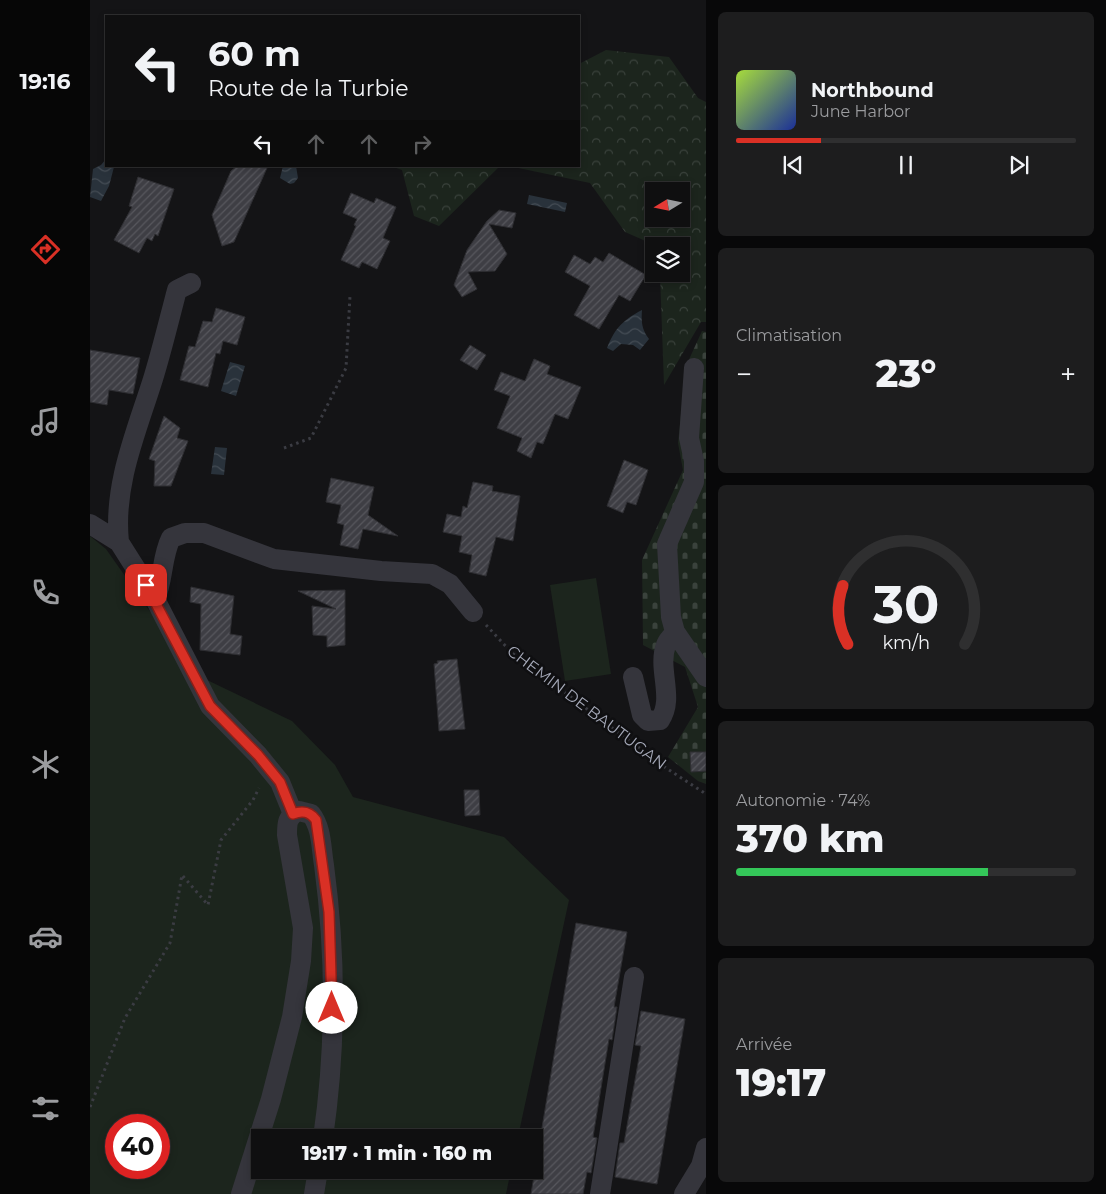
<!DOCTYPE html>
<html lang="fr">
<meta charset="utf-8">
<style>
:root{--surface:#0f0f10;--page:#1d1d1e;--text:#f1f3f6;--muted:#9b9c9f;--line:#2f2f30;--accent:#d93025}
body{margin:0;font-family:Montserrat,sans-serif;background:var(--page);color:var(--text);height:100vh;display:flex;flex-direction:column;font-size:19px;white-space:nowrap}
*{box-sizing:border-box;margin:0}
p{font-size:16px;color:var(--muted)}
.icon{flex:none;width:28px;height:28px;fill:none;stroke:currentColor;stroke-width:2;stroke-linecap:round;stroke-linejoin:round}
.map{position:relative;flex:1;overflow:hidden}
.panel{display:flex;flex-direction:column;gap:12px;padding:12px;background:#080809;width:400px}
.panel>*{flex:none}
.hud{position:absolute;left:15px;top:15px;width:475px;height:152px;border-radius:0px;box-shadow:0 2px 8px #0003,0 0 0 1px var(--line);background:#0f0f10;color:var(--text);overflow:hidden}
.needle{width:32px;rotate:260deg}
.tools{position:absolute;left:555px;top:182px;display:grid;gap:10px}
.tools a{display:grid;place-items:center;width:45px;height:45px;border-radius:0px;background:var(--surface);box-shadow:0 2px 8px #0003,0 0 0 1px var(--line);font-size:25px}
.speed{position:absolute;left:15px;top:1114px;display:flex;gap:10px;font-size:25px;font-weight:700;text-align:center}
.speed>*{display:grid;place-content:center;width:65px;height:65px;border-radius:50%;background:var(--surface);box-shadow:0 2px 8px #0003,0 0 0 1px var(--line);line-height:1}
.speed .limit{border:8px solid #d22;background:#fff;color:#111}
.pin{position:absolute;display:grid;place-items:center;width:42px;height:42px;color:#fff;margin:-21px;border-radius:10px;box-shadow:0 2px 8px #0006}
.me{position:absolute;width:55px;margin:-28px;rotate:0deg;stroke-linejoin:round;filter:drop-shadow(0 0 4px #0008)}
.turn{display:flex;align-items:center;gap:18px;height:105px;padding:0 20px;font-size:22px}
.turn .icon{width:65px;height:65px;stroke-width:2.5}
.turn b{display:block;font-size:35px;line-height:42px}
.lanes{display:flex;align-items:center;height:48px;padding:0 20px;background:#0003;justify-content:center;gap:25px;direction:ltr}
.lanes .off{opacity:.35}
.big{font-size:38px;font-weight:800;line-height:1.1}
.panel .card{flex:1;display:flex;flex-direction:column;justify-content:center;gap:8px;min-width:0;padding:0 18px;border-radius:8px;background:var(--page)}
.panel .dial{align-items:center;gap:0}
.dial svg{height:130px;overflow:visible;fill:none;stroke:var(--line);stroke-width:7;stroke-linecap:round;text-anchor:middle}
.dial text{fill:var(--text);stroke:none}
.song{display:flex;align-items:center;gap:15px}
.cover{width:60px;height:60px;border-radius:8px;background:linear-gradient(135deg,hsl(80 70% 55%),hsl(230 70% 35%))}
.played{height:5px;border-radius:2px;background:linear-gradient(90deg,var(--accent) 25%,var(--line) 25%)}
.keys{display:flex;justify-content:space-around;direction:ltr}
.heat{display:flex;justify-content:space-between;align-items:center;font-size:28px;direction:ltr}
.charge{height:8px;border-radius:4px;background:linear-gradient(90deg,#34c759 74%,var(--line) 0)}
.trip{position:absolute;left:161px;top:1129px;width:292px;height:50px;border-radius:0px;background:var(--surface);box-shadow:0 2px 8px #0003,0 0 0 1px var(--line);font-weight:800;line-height:50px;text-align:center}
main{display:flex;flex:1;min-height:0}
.tab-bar{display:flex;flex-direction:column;width:90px;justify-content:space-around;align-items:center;background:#060606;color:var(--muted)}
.tab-bar .icon{width:35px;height:35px}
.tab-bar .active{color:var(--accent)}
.tab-bar b{font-size:22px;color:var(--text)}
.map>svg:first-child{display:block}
.grass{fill:#1c251d;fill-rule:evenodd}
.forest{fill:url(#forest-crowns);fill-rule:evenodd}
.cemetery{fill:url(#cemetery-stones)}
.water{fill:url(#water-waves)}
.building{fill:url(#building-hatch);stroke:#2e2e32}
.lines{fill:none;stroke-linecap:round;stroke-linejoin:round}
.path{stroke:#3b3c43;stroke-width:3;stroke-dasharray:2.5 4;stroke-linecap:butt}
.minor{stroke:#35353c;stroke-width:20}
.route-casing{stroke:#8d1f18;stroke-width:12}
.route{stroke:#d93025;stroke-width:9}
.labels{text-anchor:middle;stroke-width:5;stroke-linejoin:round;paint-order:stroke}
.street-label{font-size:16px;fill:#a5a9b8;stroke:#0f0f11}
</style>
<main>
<nav class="tab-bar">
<b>19:16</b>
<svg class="icon active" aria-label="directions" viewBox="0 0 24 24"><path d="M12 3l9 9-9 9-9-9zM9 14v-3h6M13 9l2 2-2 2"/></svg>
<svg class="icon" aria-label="music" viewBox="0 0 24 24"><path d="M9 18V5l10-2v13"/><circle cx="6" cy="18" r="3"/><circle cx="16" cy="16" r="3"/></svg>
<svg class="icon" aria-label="phone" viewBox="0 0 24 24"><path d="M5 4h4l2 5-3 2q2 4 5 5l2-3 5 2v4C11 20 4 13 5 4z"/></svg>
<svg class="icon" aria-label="climate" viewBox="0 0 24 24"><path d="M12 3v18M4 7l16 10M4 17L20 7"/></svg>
<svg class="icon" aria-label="car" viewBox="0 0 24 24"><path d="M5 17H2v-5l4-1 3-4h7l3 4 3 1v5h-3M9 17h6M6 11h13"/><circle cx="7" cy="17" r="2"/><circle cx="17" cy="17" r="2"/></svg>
<svg class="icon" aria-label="filters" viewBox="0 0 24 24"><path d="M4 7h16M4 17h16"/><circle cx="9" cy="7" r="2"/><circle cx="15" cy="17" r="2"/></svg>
</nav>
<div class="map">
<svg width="616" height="1194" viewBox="0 0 616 1194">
<defs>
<pattern id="forest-crowns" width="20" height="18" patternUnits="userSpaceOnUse" patternTransform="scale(1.25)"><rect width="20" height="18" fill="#1c251d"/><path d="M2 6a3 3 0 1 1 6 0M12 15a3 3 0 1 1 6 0" fill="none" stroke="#3a423c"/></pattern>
<pattern id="cemetery-stones" width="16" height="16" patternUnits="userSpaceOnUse" patternTransform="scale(1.25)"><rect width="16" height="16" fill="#1c251d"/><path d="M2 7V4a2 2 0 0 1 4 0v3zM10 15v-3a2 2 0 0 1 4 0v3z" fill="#3a423c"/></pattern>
<pattern id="water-waves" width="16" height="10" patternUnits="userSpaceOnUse" patternTransform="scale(1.25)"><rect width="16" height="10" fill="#29323b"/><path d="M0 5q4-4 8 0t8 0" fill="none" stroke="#454d55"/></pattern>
<pattern id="building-hatch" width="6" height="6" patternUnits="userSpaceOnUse" patternTransform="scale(1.25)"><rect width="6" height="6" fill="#3e3e44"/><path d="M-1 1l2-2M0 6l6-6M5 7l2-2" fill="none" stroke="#57575d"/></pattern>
</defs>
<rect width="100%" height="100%" fill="#141416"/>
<path class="grass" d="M0,536l16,13 43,61 56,69 87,42 43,44 18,32 151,40 65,63 -51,237 -258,1v32h251l-5,24h-416zM26,1125h43v43h-43z
M506,578l15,96 -46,7 -15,-96z"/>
<path class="forest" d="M516,50l63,7 29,41 8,4v220h-5l-37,63 -4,-111h21v-28h-24l-32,-14 -35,-49 -81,-17h70v-102zM564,191h27v28h-27z
M301,166h109l-61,60 -25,-10 -12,-46z"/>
<path class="cemetery" d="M612,331l4,1v452l-8,-3 -30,-24 30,-50 -13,-40 -42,-22 -1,-85 41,-90 -5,-27 8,-77z"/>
<path class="water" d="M16,159v7l8,1 -5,19 -8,15 -11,-4 3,-28 8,-4z
M193,166h13l2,12 -4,5 -4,1 -10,-6z
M439,195l38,8 -2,9 -38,-8z
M552,310c-1,12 0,20 7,29l-9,11 -7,-5 -12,-1 -8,7 -6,-3c8,-20 16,-28 35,-38z
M140,362l15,4 -9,30 -15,-5z
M125,447l12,1 -3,27 -13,-1z"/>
<path class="building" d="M147,166l30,2 -33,74 -12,4 -10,-31 19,-44z
M48,177l36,12 -16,47 -3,-2 -3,7 -5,-3 -8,15 -25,-13 18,-33 -3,-1z
M261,193l23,10 2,-5 20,9 -13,31 7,3 -13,28 -15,-7 -3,6 -18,-8 15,-34 -2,-1 3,-6 -14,-6z
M409,210l17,3 -4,15 -23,-4 18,30 -12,17 -27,1 9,17 -15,8 -8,-12 13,-35 20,-29z
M519,253l37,22 -16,26 -11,-6 -20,34 -25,-14 16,-29 -25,-14 9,-17 16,9 5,-7 8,5z
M126,308l29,9 -8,28 -14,-4 -3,13 -4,-1 -8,34 -28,-7 9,-34 6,1 8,-26 9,1z
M380,345l16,10 -9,15 -17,-10z
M0,350l50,8 -7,36 -24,-4 -2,15 -17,-3z
M444,359l16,7 -3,8 34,13 -13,32 -13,-5 -12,30 -6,-2 -6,16 -14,-7 5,-13 -25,-10 13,-32 -16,-6 7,-18 24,9z
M74,416l16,12 -3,10 11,3 -17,45h-17l1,-25 -6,-2z
M534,460l24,10 -12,35 -9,-3 -4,11 -16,-7z
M241,478l43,9 -6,28 30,21 -35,-7 -5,20 -18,-4 4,-20 -7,-2 4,-18 -15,-3z
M383,482l20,4 -1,5 28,5 -7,45 -17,-4 -10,39 -17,-4 3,-17 -13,-3 3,-16 -19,-4 4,-18 14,3 2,-11 4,2z
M101,587l43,9 -4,38 12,2 -2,19 -40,-5 1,-46 -11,-2z
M255,590v55l-18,2v-11l-14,-1 -1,-29 24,3 -38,-18z
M367,659l8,70 -26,2 -5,-67 4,-1 -1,-2z
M600,752h16v19l-15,1z
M374,790h15l1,25 -15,1z
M486,923l51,9 -13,75h3l-5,33 -3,-1 -16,98 4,1 -6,35 -4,-1 -4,22h-52z
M551,1011l44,8 -28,165 -42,-7 5,-34h4l17,-97 -6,-1z"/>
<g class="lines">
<path class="path" d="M194,448l27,-10 35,-70 4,-72
M396,625l26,28 154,115 40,26
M0,1107l35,-89 45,-75 12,-68 26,30 13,-65 32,-40 6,-12"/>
<path class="minor" d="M0,524l29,18 36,57 55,107 48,49 22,27 13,32
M29,542c-6,-57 17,-109 34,-163 9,-29 16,-59 24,-89l14,-7
M65,599c9,-20 6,-41 16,-61l14,-5h19l70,26 107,12 51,3 18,10 23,28
M585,632l31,45
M543,677l9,38 6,6 12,-1c15,-22 -3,-51 6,-75 1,-5 7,-9 9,-13l-4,-15 -4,-73 27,-62v-21l-5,-23 5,-70
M151,1194l30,-95 21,-82 9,-56 2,-33 -16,-93c0,-12 0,-19 12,-24l12,3c11,14 10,34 13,51 12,90 12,183 -1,273
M224,1194l4,-24
M510,1194l34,-217
M594,1194l17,-28 5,-18"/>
</g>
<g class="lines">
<g class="route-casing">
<path id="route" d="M56,585l64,121 48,49 22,27 13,32c10,-4 17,-2 23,6l13,92 3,96"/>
</g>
<use href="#route" class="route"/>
</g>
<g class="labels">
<g class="street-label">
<text transform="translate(497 707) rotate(37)" y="6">CHEMIN DE BAUTUGAN</text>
</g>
</g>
</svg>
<div class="tools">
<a><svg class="needle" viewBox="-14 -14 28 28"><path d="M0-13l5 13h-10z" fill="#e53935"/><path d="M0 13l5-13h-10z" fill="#9b9c9f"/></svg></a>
<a><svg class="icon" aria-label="layers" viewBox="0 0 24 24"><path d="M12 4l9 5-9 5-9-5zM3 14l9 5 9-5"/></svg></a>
</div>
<div class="speed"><div class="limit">40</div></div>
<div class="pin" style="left:56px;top:585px;background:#d93025"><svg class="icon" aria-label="arrive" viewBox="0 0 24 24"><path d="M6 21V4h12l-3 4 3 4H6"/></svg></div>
<svg class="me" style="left:242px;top:1008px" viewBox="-20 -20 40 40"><circle r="19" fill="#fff"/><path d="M0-13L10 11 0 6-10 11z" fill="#d93025"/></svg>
<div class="trip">19:17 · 1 min · 160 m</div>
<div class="hud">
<div class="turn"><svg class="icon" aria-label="left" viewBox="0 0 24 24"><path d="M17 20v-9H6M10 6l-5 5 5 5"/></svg><div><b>60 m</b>Route de la Turbie</div></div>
<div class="lanes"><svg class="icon" aria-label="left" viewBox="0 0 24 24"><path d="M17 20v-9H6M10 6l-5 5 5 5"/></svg><svg class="icon off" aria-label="ahead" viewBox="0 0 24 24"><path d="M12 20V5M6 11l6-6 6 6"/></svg><svg class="icon off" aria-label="ahead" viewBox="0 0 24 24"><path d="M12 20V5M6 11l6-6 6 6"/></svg><svg class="icon off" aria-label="right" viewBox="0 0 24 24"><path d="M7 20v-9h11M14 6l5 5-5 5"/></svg></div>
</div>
</div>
<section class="panel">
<div class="card">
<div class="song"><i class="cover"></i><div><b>Northbound</b><p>June Harbor</p></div></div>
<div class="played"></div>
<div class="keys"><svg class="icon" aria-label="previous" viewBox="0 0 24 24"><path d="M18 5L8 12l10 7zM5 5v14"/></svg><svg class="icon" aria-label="pause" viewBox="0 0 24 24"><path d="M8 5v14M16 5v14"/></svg><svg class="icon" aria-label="next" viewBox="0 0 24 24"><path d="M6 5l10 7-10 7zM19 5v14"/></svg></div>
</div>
<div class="card"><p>Climatisation</p>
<div class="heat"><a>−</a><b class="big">23°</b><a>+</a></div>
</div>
<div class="card dial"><svg viewBox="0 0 100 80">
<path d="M14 69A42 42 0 1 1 86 69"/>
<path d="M14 69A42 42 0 0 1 11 33" stroke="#d93025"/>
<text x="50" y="56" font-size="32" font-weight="700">30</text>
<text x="50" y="72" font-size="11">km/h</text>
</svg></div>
<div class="card"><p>Autonomie · 74%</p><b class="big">370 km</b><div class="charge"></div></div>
<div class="card"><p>Arrivée</p><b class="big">19:17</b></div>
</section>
</main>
